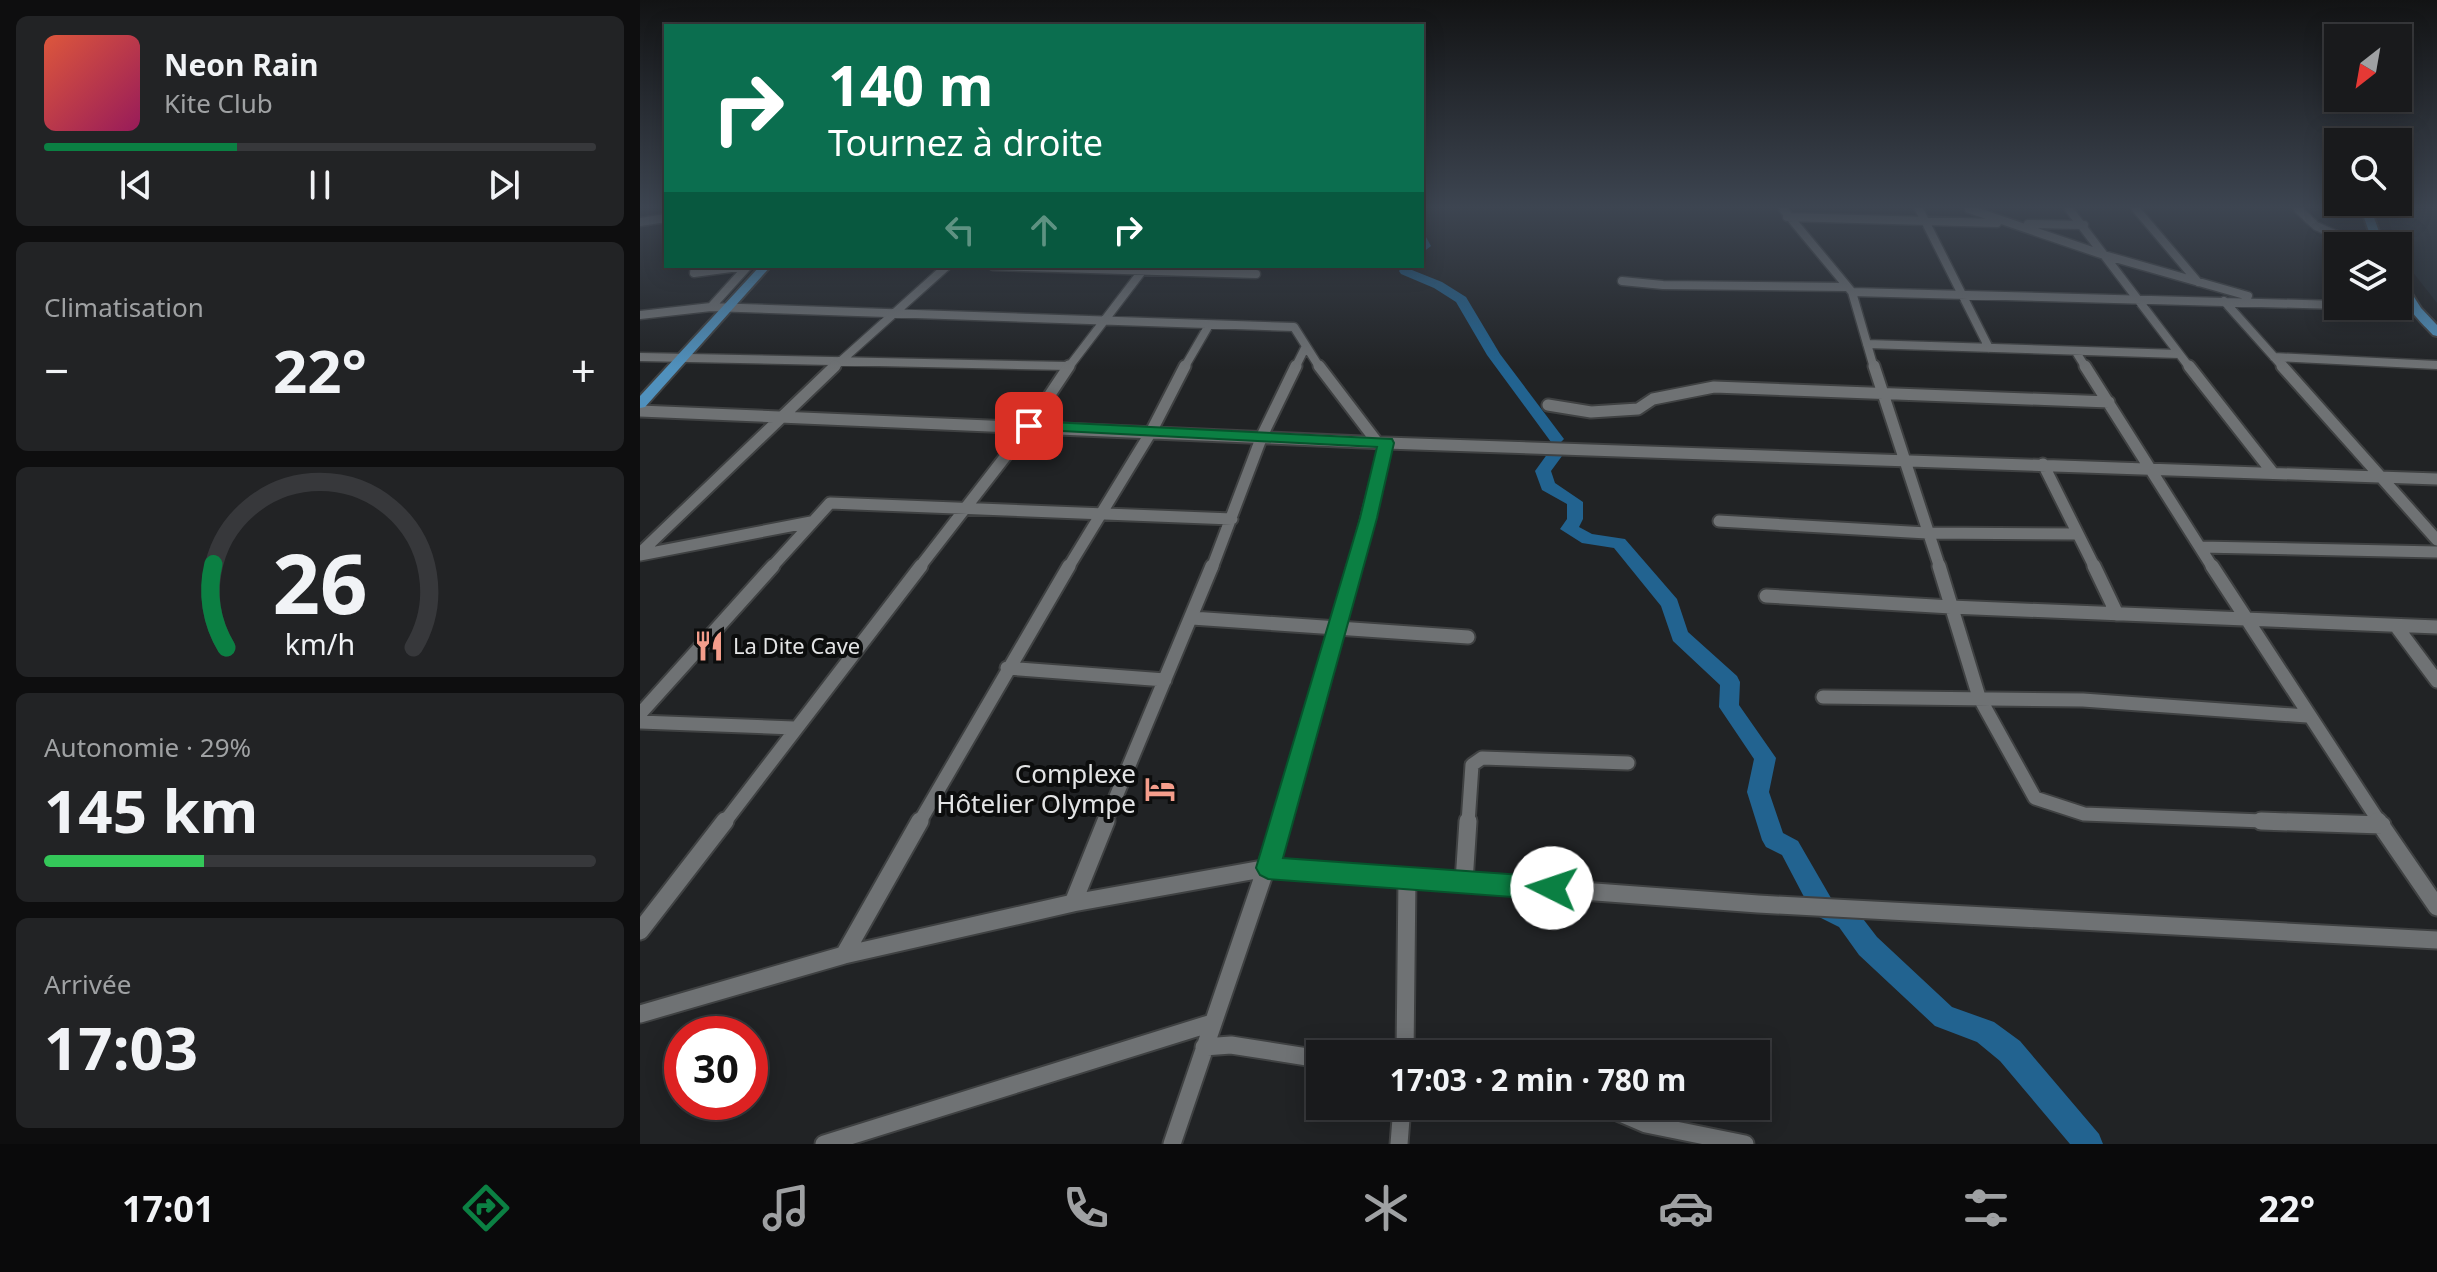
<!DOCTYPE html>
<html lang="fr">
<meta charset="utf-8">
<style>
:root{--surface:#191a1c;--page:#222325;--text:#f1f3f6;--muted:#9fa1a3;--line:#37383b;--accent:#0b8043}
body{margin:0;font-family:"Noto Sans",sans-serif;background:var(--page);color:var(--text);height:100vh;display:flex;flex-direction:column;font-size:30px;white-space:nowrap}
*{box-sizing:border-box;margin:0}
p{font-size:26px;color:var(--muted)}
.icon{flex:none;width:44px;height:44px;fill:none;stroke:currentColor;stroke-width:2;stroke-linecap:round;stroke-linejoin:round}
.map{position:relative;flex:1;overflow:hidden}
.side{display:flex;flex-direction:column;gap:16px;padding:16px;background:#0e0e0f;width:640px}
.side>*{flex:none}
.hud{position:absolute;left:24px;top:24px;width:760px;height:244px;border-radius:0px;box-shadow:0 4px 20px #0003,0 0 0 2px var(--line);background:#0b6e4f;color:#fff;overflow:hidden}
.needle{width:52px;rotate:211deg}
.buttons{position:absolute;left:1684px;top:24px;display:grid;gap:16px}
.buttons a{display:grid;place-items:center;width:88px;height:88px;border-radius:0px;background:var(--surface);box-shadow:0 4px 20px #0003,0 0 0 2px var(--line);font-size:40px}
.speed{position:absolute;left:24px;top:1016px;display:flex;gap:16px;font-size:40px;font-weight:700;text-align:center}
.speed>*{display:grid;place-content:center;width:104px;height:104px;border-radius:50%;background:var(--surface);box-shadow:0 4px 20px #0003,0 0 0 2px var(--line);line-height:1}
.speed .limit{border:12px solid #d22;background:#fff;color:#111}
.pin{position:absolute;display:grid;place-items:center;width:68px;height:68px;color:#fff;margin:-34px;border-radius:16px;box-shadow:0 4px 12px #0006}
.me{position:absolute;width:88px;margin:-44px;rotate:274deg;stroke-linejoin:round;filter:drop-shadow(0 0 6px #0008)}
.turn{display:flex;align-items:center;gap:28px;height:168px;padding:0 32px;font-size:36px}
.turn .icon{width:104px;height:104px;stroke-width:2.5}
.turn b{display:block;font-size:56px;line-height:68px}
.lanes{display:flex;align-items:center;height:76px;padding:0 32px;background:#0003;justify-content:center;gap:40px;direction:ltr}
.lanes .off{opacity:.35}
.big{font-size:60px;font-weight:700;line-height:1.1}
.side .card{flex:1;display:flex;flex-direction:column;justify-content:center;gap:12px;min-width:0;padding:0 28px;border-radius:12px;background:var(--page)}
.side .dial{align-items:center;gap:0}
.dial svg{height:208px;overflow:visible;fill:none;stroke:var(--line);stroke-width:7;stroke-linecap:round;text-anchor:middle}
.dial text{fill:var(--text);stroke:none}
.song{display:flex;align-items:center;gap:24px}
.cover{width:96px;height:96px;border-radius:12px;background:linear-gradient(135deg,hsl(10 70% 55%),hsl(330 70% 35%))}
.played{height:8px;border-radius:4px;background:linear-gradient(90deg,var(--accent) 35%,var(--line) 35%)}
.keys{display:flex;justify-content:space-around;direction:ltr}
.heat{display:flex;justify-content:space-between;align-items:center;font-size:44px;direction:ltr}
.charge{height:12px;border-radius:6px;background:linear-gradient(90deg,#34c759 29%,var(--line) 0)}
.trip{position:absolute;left:666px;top:1040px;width:464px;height:80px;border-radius:0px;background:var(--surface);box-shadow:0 4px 20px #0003,0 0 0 2px var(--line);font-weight:700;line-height:80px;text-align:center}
.menu{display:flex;height:128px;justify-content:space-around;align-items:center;background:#0a0a0b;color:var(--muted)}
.menu .icon{width:56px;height:56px}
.menu .selected{color:var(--accent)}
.menu b{font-size:36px;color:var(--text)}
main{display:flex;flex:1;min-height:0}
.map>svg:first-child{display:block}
.built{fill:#262d33}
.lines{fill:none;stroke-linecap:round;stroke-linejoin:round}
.river{fill:#226390;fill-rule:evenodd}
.minor-far3-casing{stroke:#3f4142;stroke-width:11}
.minor-far2-casing{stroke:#3f4142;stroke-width:15}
.minor-far1-casing{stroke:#3f4142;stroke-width:17}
.minor-casing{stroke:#3f4142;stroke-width:21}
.major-casing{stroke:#3f4142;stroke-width:4}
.minor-far3{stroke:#6f7274;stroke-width:8}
.minor-far2{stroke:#6f7274;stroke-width:11}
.minor-far1{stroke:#6f7274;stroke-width:13}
.minor{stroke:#6f7274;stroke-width:17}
.major{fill:#5091bd;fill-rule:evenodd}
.route{fill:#0b8043;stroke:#07532c;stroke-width:2}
.labels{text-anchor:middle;stroke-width:8;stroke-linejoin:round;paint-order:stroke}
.poi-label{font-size:22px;fill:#e3e4e5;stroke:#0c0d0d;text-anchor:start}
.near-poi-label{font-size:26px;fill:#e3e4e5;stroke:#0c0d0d;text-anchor:end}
</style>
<main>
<section class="side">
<div class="card">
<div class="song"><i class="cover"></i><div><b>Neon Rain</b><p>Kite Club</p></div></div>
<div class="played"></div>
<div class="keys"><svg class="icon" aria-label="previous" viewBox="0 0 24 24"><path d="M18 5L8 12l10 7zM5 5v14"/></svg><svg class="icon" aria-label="pause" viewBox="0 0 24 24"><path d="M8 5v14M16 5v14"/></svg><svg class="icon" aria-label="next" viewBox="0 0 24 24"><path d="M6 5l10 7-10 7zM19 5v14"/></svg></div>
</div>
<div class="card"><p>Climatisation</p>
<div class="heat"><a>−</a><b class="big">22°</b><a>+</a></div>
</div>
<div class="card dial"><svg viewBox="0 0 100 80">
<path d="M14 69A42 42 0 1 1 86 69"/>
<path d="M14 69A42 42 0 0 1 9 37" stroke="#0b8043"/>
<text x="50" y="56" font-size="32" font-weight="700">26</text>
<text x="50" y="72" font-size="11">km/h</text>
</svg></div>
<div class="card"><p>Autonomie · 29%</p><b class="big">145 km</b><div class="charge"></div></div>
<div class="card"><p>Arrivée</p><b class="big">17:03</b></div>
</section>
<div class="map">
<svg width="1797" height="1144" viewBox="0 0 1797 1144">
<rect width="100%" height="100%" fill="#212325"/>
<path class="built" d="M1745,209h52v94l-29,-37 -5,-1z"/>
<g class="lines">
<path class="river" d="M782,235l4,2 5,9 -9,7z
M763,266h12l-3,4 30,12 24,15 34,57 64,85 -3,3h-10l-64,-87 -31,-53 -22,-14 -33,-14 -2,-3z
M914,451l8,5 -11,15 4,12 28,19v17l-4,8 13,7 33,5 52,60 11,33 49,44 3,6 -1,23 37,53 -7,34 14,41 15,8 33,57 26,13 20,26 75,70 42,15 26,19 79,93 4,10h-33l-70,-83 -23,-19 -42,-16 -76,-71 -20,-28 -26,-13 -31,-59 -16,-8 -4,-7 -15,-48 7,-33 -35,-52 1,-22 -47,-44 -12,-35 -47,-58 -32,-5 -22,-14 7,-10v-15l-25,-14 -7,-19 13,-18z"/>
<g class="minor-far3-casing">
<path id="minor-far3" d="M1143,209l69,83 22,76
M1279,209l70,139
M1329,209l135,46 144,41
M1429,209l121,159
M1496,209l62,73
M1658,209l18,17 46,20
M1147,217l210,6
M0,222l26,-4
M1388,224l56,1
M55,266l-1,7 52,-7
M353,266l263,8
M982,281l41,4 183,2
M1212,292l486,13
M1584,301l60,67
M1710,306l66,4
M71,307l37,-41
M0,315l71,-8 583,20 26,41
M1227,344l312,10
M1436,352l10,16
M0,357l429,9
M1634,357l163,8
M193,368l114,-102
M428,368l78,-102
M544,368l25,-43
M655,368l10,-20"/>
</g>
<g class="minor-far2-casing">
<path id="minor-far2" d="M679,366l58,76
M1234,366l66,202
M1445,366l128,202
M1549,366l84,107
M1642,366l155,174
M908,405l43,7 47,-3 15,-10 61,-12 395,15
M0,411l746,32 1051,36
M1403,464l52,104
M1079,521l208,12 151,1
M1560,547l237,5
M0,553l195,-187
M0,555l171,-33
M131,568l59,-65 402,16
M279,568l110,-142 40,-60
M428,568l83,-136 34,-66
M572,568l50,-132 34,-70
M714,568l32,-125"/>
</g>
<g class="minor-far1-casing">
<path id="minor-far1" d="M1299,566l40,131 56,101 49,16 232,9
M1454,566l23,48
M1572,566l168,257
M1126,596l185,11 486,20
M552,618l276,19
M1756,626l41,55
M367,668l158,12
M1183,697l260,3 224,16
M0,714l133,-148
M0,722l154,6
M84,823l197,-257
M279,823l150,-257
M465,823l107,-257
M641,823l73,-257
M828,823l4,-58 10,-7 146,5"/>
</g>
<g class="minor-casing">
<path id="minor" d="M1621,821l121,4
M1738,821l59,86
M824,882l4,-61
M433,903l33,-82
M0,931l85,-110
M204,955l76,-134
M0,1014l204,-59 229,-52 195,-35 490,36 679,36
M564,1047l27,-2 89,14
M765,1054l2,-176
M964,1106l42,18 99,20
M184,1144l388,-121
M532,1144l110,-323
M759,1144l3,-38"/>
</g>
<g class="major-casing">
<path id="major" d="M1721,209h10l13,37h-10z
M120,266h11l-126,141 -5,1v-12z
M1758,277l4,1 19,30 16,17v11l-4,-1c-16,-17 -35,-34 -35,-58z"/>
</g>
<use href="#minor-far3" class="minor-far3"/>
<use href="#minor-far2" class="minor-far2"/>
<use href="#minor-far1" class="minor-far1"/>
<use href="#minor" class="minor"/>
<use href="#major" class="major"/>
</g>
<linearGradient id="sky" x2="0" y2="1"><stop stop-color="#121314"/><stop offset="0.56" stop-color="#3d4551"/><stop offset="1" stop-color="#3d4551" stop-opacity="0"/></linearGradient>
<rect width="1797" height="370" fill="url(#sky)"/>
<path class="route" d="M389,421l363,18 2,4 -17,75 -94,340 269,19 9,3 4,8 -4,8 -9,4 -284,-21 -8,-4 -4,-7 104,-350 17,-71 -354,-18 -2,-3z"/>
<defs>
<g id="restaurant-bare" transform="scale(2.4)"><path d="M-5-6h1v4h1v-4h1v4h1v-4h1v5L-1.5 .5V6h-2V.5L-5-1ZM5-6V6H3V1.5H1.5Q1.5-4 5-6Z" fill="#f49d8b" stroke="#0c0d0d" stroke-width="2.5" paint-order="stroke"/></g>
<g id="hotel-bare" transform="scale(2.4)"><path d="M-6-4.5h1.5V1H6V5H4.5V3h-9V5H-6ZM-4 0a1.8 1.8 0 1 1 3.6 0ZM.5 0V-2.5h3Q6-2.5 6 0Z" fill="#f49d8b" stroke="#0c0d0d" stroke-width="2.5" paint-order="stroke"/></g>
</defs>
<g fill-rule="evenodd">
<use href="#restaurant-bare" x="69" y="646"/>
<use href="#hotel-bare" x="520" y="789"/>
</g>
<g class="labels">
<g class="poi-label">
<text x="93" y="654">La Dite Cave</text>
</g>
<g class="near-poi-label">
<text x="496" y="783">Complexe<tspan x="496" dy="30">Hôtelier Olympe</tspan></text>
</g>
</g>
</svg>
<div class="buttons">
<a><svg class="needle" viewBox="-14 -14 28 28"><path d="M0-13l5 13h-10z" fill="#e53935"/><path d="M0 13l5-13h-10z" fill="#9fa1a3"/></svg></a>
<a><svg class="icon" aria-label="search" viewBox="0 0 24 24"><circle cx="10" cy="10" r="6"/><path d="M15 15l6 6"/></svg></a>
<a><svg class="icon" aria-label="layers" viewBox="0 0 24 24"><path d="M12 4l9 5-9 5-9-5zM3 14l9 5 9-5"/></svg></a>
</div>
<div class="speed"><div class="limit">30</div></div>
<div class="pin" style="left:389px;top:426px;background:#d93025"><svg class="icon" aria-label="arrive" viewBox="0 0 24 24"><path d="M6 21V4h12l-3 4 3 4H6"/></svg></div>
<svg class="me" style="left:912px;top:888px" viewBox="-20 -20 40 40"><circle r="19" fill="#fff"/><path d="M0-13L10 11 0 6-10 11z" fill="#0b8043"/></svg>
<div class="trip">17:03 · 2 min · 780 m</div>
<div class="hud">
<div class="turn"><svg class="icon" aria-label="right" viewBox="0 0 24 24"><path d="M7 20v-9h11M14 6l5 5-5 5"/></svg><div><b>140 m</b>Tournez à droite</div></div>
<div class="lanes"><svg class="icon off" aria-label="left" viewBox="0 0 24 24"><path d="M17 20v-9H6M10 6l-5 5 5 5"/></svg><svg class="icon off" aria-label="ahead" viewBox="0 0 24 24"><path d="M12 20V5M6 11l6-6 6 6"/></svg><svg class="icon" aria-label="right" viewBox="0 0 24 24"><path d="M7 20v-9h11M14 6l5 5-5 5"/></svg></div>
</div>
</div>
</main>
<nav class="menu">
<b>17:01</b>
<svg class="icon selected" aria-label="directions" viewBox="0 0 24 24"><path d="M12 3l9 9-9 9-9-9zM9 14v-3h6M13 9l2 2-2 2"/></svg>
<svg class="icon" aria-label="music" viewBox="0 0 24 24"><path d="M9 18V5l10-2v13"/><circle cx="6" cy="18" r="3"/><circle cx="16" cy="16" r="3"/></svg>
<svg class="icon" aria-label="phone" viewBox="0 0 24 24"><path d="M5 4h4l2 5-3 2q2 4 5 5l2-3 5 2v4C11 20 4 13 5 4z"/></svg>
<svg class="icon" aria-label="climate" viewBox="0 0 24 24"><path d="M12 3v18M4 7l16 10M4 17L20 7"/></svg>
<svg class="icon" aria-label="car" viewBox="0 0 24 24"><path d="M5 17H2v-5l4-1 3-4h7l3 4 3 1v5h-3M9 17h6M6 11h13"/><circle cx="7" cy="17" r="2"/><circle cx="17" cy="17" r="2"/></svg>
<svg class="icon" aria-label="filters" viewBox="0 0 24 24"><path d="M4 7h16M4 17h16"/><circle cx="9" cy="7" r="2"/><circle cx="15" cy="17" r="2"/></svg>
<b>22°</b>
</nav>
